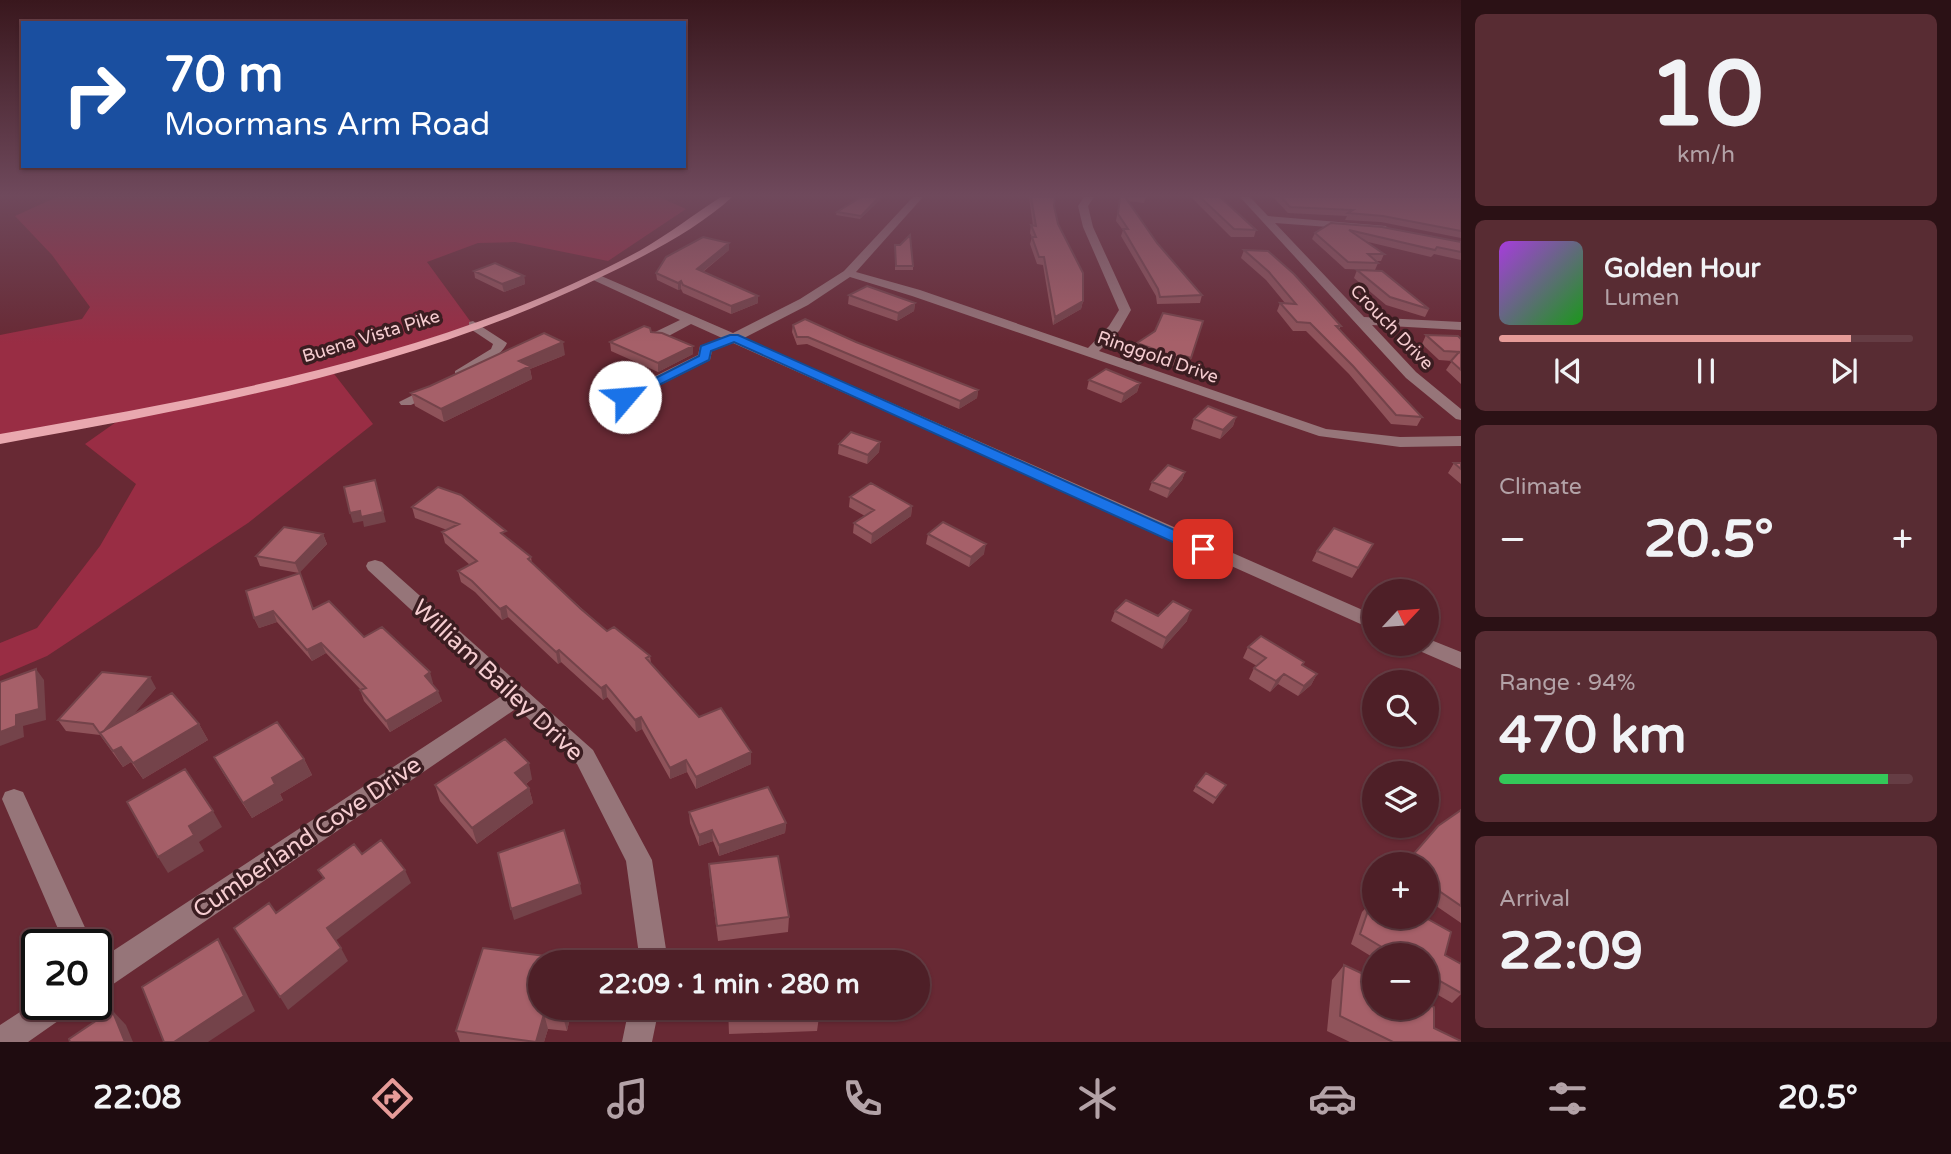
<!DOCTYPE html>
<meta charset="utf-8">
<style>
:root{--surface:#4e1f27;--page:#582c33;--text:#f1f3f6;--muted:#b3a2a7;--line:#653d44;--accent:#e69b98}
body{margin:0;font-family:"Varela Round",sans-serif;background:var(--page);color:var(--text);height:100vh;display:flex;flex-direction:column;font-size:26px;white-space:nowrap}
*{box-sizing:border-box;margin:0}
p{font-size:23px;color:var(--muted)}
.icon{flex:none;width:38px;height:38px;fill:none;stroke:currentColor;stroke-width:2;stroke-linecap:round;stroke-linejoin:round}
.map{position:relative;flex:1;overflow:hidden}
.sheet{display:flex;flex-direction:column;gap:14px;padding:14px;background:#2b1115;width:490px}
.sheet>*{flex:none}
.guide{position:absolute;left:21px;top:21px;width:665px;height:147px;border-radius:0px;box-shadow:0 2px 5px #0004,0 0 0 2px var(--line);background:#1a4fa0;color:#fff;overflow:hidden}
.needle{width:46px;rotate:64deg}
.fabs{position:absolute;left:1362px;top:579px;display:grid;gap:14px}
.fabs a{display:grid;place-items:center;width:77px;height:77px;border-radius:50%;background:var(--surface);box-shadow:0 2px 5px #0004,0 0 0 2px var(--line);font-size:35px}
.speed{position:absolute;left:21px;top:929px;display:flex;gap:14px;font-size:35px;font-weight:700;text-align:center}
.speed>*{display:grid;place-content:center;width:91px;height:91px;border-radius:50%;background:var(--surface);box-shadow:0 2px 5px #0004,0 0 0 2px var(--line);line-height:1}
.speed .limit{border:4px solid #111;border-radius:10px;background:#fff;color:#111}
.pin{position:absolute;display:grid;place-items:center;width:60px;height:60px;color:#fff;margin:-30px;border-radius:14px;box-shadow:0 4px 10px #0006}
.me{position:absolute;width:77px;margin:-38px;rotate:63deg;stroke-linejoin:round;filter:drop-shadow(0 0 5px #0008)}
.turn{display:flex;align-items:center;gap:24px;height:147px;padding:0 28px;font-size:32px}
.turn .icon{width:91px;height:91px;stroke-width:2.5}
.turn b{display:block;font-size:49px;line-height:60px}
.big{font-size:52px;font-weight:700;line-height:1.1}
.sheet .widget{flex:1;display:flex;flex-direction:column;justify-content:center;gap:10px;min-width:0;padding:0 24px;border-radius:10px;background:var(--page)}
.sheet .dial{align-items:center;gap:0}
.dial b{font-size:91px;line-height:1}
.song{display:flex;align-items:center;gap:21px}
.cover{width:84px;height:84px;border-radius:10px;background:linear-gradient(135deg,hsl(280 70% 55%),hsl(120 70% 35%))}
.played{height:7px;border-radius:4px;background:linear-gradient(90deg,var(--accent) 85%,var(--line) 85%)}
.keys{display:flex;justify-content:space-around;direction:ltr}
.heat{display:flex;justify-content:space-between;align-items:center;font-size:38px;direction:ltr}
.charge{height:10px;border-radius:5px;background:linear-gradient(90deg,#34c759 94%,var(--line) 0)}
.trip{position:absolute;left:528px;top:950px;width:402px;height:70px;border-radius:35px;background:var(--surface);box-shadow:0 2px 5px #0004,0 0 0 2px var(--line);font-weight:700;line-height:70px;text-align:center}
.menu{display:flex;height:112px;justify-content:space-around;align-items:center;background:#1f0c10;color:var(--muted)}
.menu .icon{width:49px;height:49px}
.menu .on{color:var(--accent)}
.menu b{font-size:32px;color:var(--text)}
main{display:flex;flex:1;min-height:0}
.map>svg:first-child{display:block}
.green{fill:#992d44}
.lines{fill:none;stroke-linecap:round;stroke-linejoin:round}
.minor{fill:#967579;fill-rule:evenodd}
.major{fill:#e9a8af;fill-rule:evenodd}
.wall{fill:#8f535a}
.shaded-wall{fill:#74434a}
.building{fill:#a66069;stroke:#74434a;stroke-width:2}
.route{fill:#1a73e8;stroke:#114b97;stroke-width:2}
.labels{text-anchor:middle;stroke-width:7;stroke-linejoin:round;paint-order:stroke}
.far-street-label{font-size:18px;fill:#f6cdd1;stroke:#3b1d21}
.near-street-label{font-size:24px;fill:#f6cdd1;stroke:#3b1d21}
</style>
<main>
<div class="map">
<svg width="1461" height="1042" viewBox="0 0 1461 1042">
<rect width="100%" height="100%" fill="#682934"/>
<path class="green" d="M57,197h602l27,12 -78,52 -93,-19 -37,1 -51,19 46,63 -142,45 42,54 -125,99 -201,133 -47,20v-33l37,-15 63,-82 36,-62 -51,-40 34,-24 -119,19v-104l82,-16 8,-12 -38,-52 -37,-39z"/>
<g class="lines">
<path class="minor" d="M913,197h10l-67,75 64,18 168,58 21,-22 10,-16 -36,-83 -5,-21 6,-9h10l-6,9 5,21 38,83 -12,21 -20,20 227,78 74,8 61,-1v10l-61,1 -81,-11 -407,-140 -62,-19 -42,28 -64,33 630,277v15l-641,-287 -21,8 -2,9 -80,40h-10l-17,-11 7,-4 15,6 73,-36 2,-9 22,-8 -31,-14 -28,15h-10v-6l27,-13 -89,-41v-4h8l134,58 67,-34 44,-28z
M1240,197h10l18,19 118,10 1,2 -5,3 -107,-8 89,94 97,5v8l-89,-5 44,47 45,37v11l-5,-1 -50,-41z
M473,321l34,22c-5,13 -38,36 -52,34v-6l36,-22 2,-5 -24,-16v-6z
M433,385l7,4 -2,3 -27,13h-10l-2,-3z
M375,560l7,2 211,188 59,110 16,102h-28l-14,-101 -49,-97 -60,-56 -411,281 -10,4v-31l407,-267 -135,-125 -2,-4 2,-4z
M1426,638l35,14v17l-46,-20 -3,-5h14z
M14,789l9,3 70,153h-28l-63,-146 3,-7z
M37,1001v3h35l-4,10 -40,28h-28v-17z
M629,1008h30l-7,34h-30z"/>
<path class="major" d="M721,197h11c-34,32 -89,60 -131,80 -188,92 -397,130 -601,167v-10c217,-38 445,-78 641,-184 28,-16 53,-36 80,-53z"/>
</g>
<path class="wall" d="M861,197h22l-23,22 -24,-4 1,-3z
M1029,197h26l-1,9 4,18 25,77 -2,8 -28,16 -10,-60 -6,-1 -7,-20 2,-7 -2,-4 1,-8 2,1z
M1120,197h26l-2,6 -17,-2 30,42 45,52 -2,8 -43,1 -1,-8 -35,-60 2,-6 -7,-9z
M1191,197h29l36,33 -2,7h-23z
M1273,197h188v41l-80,-16 -36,-2 2,-4 -59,-3z
M1331,223l130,19v18l-27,-6 -3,3 -67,-16 20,13 -3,7h-5l2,2 -3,7 -30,-1 -33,-30 3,-6z
M895,245l18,21v4h-18z
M729,250l-26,22 55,31 -27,11 -48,-21 -2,-4 -3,1 -21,-10 -1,-7z
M1244,250l97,76 -2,3 83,88 -5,9 -26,-2 -42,-50 -43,-43h-13l-16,-20 3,-8h5l-19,-23 -25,-22z
M1357,270l72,39 -4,8 -39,-12 -32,-27z
M474,271l50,5 1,8 -21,8 -29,-14z
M849,295l66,8 -1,8 -17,10 -49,-17z
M1203,321l-15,46 -6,-2 -4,3 -43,-17 2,-8z
M793,325l63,17 122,48 -1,8 -18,11 -152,-65 -10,1 -5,-13z
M651,332l42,14v8l-35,18 -47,-21 -1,-9z
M1426,335l35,4v45l-15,-14 6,-9 -13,-1 -17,-16z
M565,355l-35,14 2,10 -88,43 -29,-16 -4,-13z
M1089,380l51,3 -3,9 -16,11 -34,-14z
M1236,417l-3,9 -13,13 -29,-10 3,-10z
M880,442l-1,10 -12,12 -29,-10 1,-10z
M1454,463h7v21l-13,-11z
M1185,472l-3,8 -15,18 -18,-8 3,-8z
M850,497l62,9 -1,10 -40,28 -18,-11 1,-10 11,-7 -16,-9z
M412,507l96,32 23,18 1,7 75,67 43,25 1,7 48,54 52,47 -55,25 -9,-17 -17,7 -28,-50 -6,3 -29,-35 -4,3 -42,-38 -3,2 -50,-47 -6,3 -27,-28 -14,-10 -3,-11 12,-6 -25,-22 -3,-11 5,-2 -32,-12z
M323,534l4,10 -28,29 -39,-7 -4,-10z
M928,534l56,20 -15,13 -43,-23z
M1373,544l-21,34 -40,-17 5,-10z
M246,591l67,18 51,28 69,46 -1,1 10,17 -52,31 -26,-31 -4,-11h1l-35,-37 -14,8 -35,-39 -18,6 -5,-10z
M1115,611l43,5 29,5 -25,28 -51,-28z
M1248,647l55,18 14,9 -6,11 -13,11 -20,-12 -8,8 -21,-13 5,-11 3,-2 -14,-8z
M156,688l-23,26 66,10 9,16 -65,39 -12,-17 -8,5 -23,-32 -34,-4 -8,-11z
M214,757l90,2 8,16 -32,19 3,6 -31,18 -29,-45z
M532,779l-6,5 3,4 4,15 -56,41 -37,-43 -5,-16z
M1226,785l-13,19 -20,-13 3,-5z
M1461,810v113l-35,-24v-35z
M689,812l97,11 -1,10 -66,23 -6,-15 -14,5 -9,-23z
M709,864l80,53 -1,15 -70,9 -8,-61z
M1371,902l74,53 16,9v30l-9,9 -26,-15v-32h-52v2l-23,-14 11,-32z
M1344,965l90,63 27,14h-111l-23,-11 5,-51z
M541,1008h31l-5,23 -19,-2 -4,13h-84l-4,-11z
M728,1008l91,9 -2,14 -88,3z"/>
<path class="shaded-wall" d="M879,197h4l-23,22 1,-3z
M729,243v7l-32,26v-7z
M524,276l1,8 -21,8 -2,-8z
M681,281v8l-3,1v-7z
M758,296v7l-27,11v-8z
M1083,301l-2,8 -28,16 2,-8z
M915,303l-1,8 -17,10 1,-8z
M563,342l2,13 -35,14 2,10 -88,43 -3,-13 78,-48z
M693,346v8l-35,18v-9z
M1185,356l-3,9 -4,3 3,-9z
M1140,383l-3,9 -16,11 3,-9z
M978,390l-1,8 -18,11 1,-8z
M1236,417l-3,9 -13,13 3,-9z
M880,442l-1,10 -12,12 1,-9z
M1185,472l-3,8 -15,18 3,-9z
M375,480l11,42 -22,5 -1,-6 -10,2 -3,-10z
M912,506l-1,10 -40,28 1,-10z
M323,534l4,10 -28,29 -4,-10z
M986,544l-2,10 -15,13 2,-10z
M506,606l2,11 -6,3 -2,-11z
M1191,610l-4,11 -25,28 4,-11z
M273,611l4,11 -18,6 -5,-10z
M321,643l5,10 -14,8 -5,-11z
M559,650l2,12 -3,2 -2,-12z
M36,669l8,11 2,40 -23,6 1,11 -24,9v-14l16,-17z
M430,672l3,11 -5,3 -3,-10z
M1284,674l-6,10 -8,8 6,-11z
M1317,674l-6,11 -13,11 6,-10z
M150,677l6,11 -48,57 -7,-10z
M606,685l1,12 -4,3 -2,-12z
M438,691l4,10 -52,31 -4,-11z
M641,717l1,12 -6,3 -1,-12z
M199,724l9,16 -65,39 -10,-16z
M121,747l10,15 -8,5 -10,-16z
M751,752v12l-55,25v-12z
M304,759l8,16 -32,19 3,6 -31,18 -9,-15 29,-25z
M686,760l1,12 -17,7v-11z
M529,763l3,16 -13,10 -4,-16z
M529,788l4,15 -56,41 -5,-16z
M213,811l9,16 -23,15 5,9 -36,22 -10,-16 31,-31z
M786,823l-1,10 -66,23v-11z
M712,830l1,11 -14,5v-11z
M405,870l6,13 -77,59 -7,-14z
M580,884l2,10 -68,26 -3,-11z
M218,939l10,16 27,56 -47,31h-34z
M341,948l7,13 -60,49 -8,-13z
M565,1008h7l-5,23 -4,-14z
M112,1010l14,15 7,17h-8z
M544,1014l4,15 -4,13h-8z"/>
<path class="building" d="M861,197h18l-18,19 -24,-4z
M1031,197h24l-1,9 4,18 25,49v28l-28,16 -11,-60h-5l-7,-20h4l-5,-12 5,1z
M1120,197h5l32,46 45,52 -42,2 -2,-8 -35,-60h5l-10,-15z
M1200,197h20l36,33 -22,-1z
M1281,197h180v34l-78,-15 -35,-3 5,-3 -63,-3z
M1331,223l51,4 79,15v10l-24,-5 -2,3 -86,-20 35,24h-16l10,9 -30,-1 -33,-29z
M910,235l3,31h-17l-1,-21h5z
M703,237l26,6 -32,26 61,27 -27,10 -48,-21 -2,-4 -3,2 -22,-10 10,-16z
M1244,250l24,1 26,23 47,52h-5l86,91 -26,-2 -43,-49 -43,-43 -13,-1 -17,-19 16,1 -27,-32z
M495,263l29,13 -22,8 -28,-13z
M1357,270l25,1 47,38 -39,-12z
M867,286l48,17 -17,10 -49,-18z
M1163,313l40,8 -12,37 -6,-2 -4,3 -44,-16 18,-12z
M805,319l51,23 122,48 -18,11 -152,-64h-11l-4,-12z
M644,326l6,2 1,4 11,1 31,13 -35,17 -48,-21z
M544,333l19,9 -44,19 11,5 -89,43 -30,-16 19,-7z
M1426,335l32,1 3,3v13l-17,-1z
M1459,352l2,1v17l-10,-9z
M1106,369l34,14 -16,11 -35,-14z
M1208,406l28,11 -13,13 -29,-11z
M851,432l29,10 -12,13 -29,-11z
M1454,463h7v6z
M1168,465l17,7 -15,17 -18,-7z
M375,480l8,32 -22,5 -1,-6 -10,2 -6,-26z
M871,483l41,23 -40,28 -18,-11 20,-13 -24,-13z
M438,487l23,8 45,36 -5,2 30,24 -3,2 53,50 26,22 7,-4 36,29 -4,2 53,59 22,-9 30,44 -55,25 -10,-17 -16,8 -29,-51 -6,3 -29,-35 -5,3 -42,-38 -3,2 -50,-46 -6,3 -28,-28 -14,-10 19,-10 -35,-29 17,-8 -47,-17z
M943,522l43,22 -15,13 -43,-23z
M284,527l39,7 -28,29 -39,-7z
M1334,528l39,16 -15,24 -41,-17z
M300,573l13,36 16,-8 35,36 18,-10 48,45 -5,4 13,15 -52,30 -26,-31 6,-2 -45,-45 -14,7 -34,-39 -19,7 -8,-27z
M1126,600l32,16 15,-15 18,9 -25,28 -51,-27z
M1261,636l43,26 -2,3 15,9 -13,12 -20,-12 -8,7 -22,-13 12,-10 -18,-11z
M36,669l3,40 -23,6v11l-16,6v-50z
M102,672l48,5 -46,54 -4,2 1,2 -8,-11 -35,-4z
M172,693l27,31 -66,39 -12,-16 -8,4 -13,-18z
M277,722l27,37 -32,19 3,6 -32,19 -29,-46z
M505,739l24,24 -14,10 14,15 -57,40 -37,-43z
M185,769l28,42 -24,15 5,9 -36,22 -31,-55z
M1206,773l20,12 -10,13 -20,-12z
M768,787l18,36 -67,22 -7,-15 -13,5 -10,-23z
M1461,810v96l-35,-24v-18h-21l33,-38z
M564,830l16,54 -69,25 -13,-56z
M381,840l24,30 -78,58 14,20 -61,49 -46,-69 35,-25 7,10 48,-35 -6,-8 36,-26 8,10z
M778,856l11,61 -72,9 -8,-62z
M1371,902l3,1v14h50l27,15 -6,23 16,9v29l-35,-20v-17h-29l-37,-22z
M218,939l26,57 -70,46h-10l-22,-55z
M483,948l94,12v2h-36v46h24l-2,9 -19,-3 -8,28 -80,-11z
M811,949l2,13h-99l-1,-10z
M1344,965l30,14v29h52v-5l8,4v21l27,13v1h-68l-53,-26z
M729,1008h89l1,9 -90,3z
M112,1010l13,32h-55l-1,-3z"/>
<linearGradient id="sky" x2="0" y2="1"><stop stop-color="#39171d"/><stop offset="0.57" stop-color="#6f495c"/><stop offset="1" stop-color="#6f495c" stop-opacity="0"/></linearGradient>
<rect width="1461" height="343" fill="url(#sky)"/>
<path class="route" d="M730,335h8l470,210 3,4 -3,4h-11l-463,-211 -23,9 -2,9 -80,40h-9l-2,-3 81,-41 2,-10z"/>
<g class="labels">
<g class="far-street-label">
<text transform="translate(1392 327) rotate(46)" y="6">Crouch Drive</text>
<text transform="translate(371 336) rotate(-17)" y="6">Buena Vista Pike</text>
<text transform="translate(1158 357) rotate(19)" y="6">Ringgold Drive</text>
</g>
<g class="near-street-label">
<text transform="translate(498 680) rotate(43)" y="8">William Bailey Drive</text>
<text transform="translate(307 837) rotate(-34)" y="8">Cumberland Cove Drive</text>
</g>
</g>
</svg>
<div class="fabs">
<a><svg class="needle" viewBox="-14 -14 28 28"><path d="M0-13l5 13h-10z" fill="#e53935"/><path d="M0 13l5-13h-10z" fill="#b3a2a7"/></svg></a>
<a><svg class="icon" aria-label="search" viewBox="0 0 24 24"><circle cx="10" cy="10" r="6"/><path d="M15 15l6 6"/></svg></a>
<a><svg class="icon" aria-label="layers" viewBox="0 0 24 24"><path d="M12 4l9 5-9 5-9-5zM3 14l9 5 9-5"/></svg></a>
<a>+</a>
<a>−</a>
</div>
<div class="speed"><div class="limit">20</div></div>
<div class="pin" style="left:1203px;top:549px;background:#d93025"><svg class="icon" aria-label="arrive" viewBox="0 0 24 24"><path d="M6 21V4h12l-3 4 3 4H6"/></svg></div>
<svg class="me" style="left:625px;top:397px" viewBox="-20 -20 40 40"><circle r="19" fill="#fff"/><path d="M0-13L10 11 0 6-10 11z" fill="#1a73e8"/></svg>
<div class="trip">22:09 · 1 min · 280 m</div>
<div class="guide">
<div class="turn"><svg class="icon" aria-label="right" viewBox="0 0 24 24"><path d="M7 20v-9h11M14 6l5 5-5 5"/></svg><div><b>70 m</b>Moormans Arm Road</div></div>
</div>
</div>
<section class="sheet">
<div class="widget dial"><b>10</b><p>km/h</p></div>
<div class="widget">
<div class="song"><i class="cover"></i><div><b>Golden Hour</b><p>Lumen</p></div></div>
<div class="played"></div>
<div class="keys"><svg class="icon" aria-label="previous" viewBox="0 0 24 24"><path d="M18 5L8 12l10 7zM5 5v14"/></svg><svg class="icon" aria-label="pause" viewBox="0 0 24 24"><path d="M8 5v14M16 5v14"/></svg><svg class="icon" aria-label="next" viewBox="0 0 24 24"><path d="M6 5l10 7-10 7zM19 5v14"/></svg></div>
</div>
<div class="widget"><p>Climate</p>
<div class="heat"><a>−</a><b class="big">20.5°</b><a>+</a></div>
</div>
<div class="widget"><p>Range · 94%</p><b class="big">470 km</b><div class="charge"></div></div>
<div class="widget"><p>Arrival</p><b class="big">22:09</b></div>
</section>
</main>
<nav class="menu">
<b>22:08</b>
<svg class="icon on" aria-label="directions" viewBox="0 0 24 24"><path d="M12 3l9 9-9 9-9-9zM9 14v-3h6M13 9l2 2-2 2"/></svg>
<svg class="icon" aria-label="music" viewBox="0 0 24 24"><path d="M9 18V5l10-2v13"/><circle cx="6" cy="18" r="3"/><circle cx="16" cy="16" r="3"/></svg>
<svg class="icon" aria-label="phone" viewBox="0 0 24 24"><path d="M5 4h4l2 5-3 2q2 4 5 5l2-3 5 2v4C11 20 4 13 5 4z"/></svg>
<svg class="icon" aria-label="climate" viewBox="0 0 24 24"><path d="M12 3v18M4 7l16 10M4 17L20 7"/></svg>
<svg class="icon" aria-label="car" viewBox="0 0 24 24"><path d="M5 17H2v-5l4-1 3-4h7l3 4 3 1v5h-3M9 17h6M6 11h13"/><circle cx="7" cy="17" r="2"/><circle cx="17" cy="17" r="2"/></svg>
<svg class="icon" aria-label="filters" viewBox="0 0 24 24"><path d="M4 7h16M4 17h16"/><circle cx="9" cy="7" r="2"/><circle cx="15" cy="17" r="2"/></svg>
<b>20.5°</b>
</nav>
